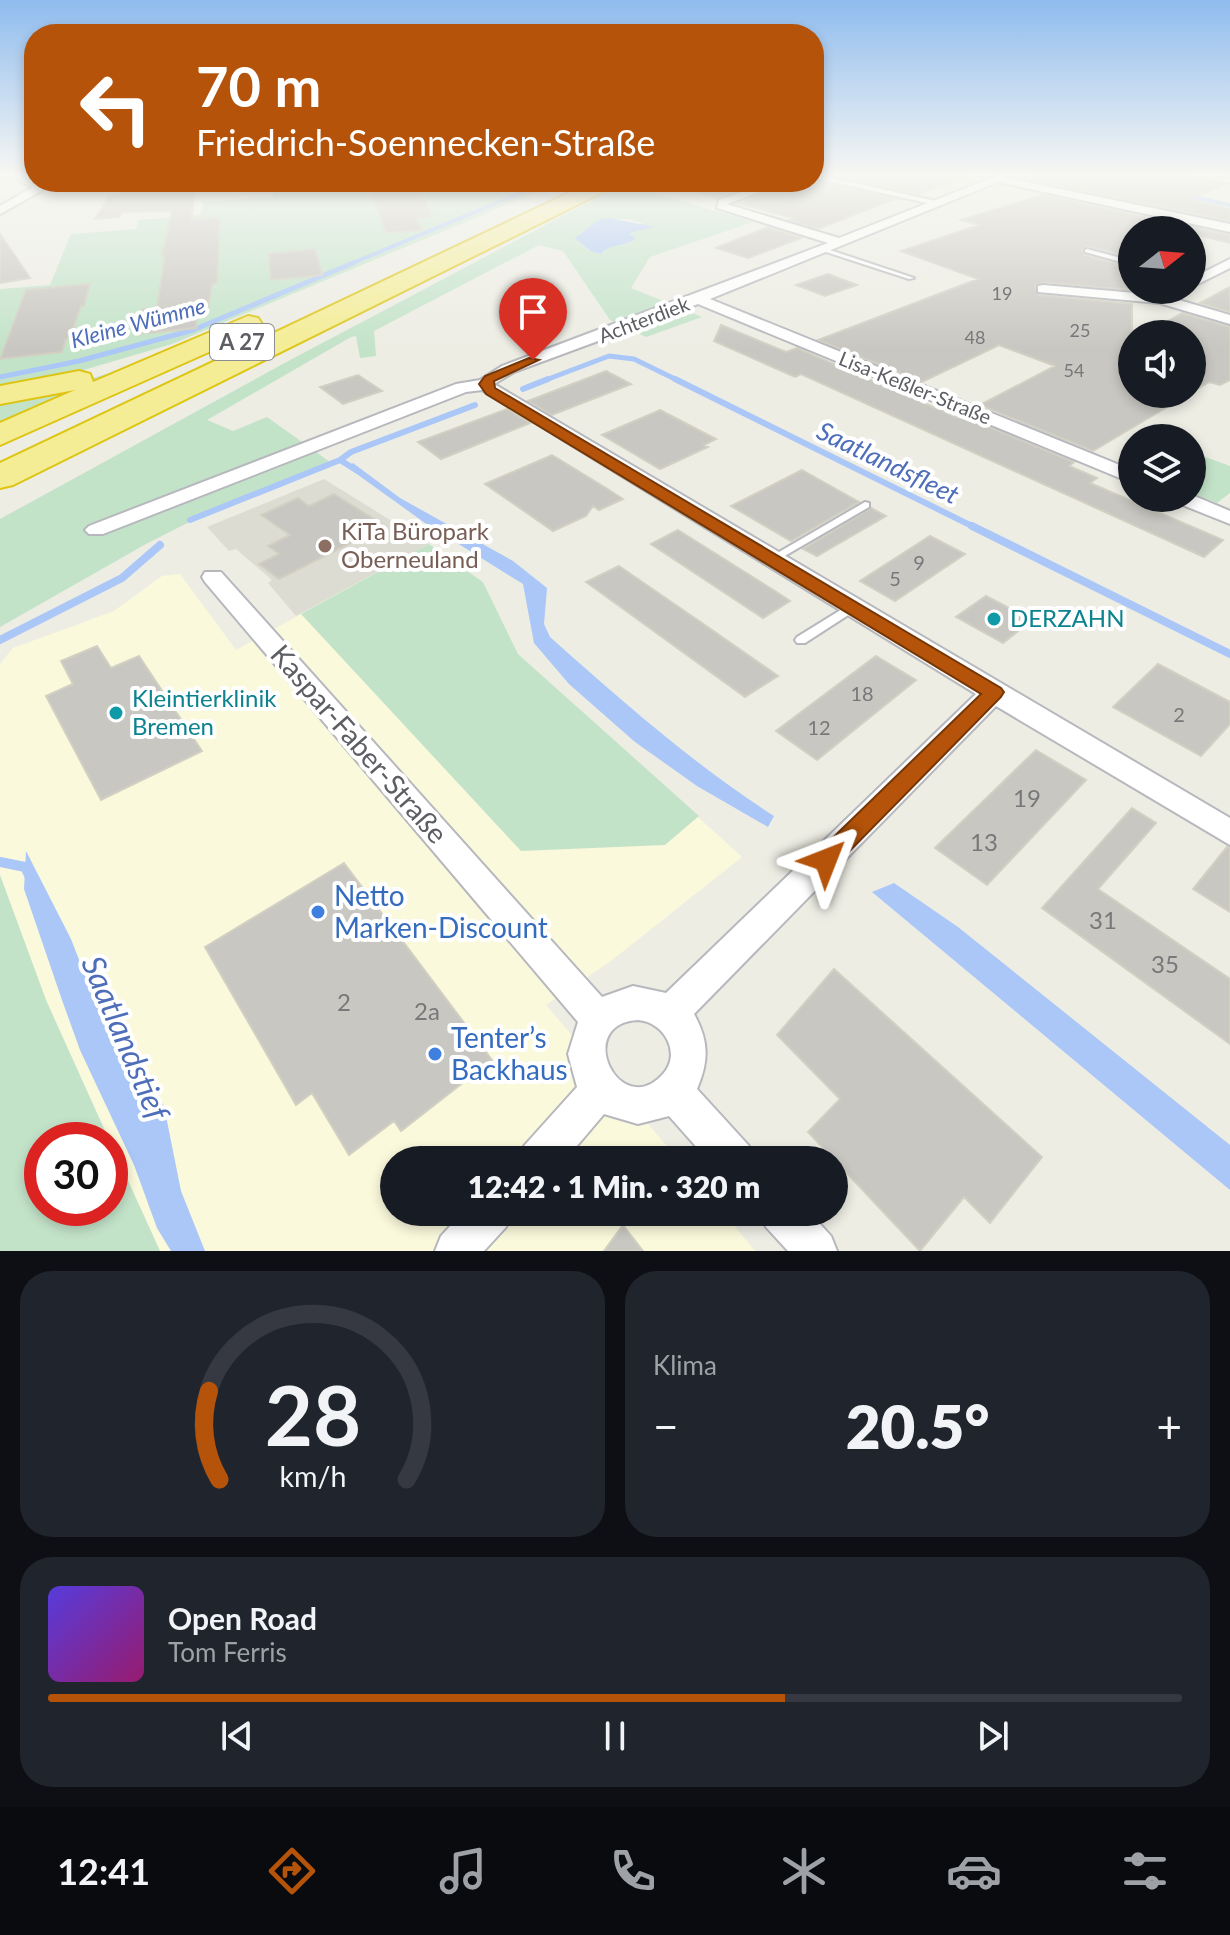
<!DOCTYPE html>
<html lang="de">
<meta charset="utf-8">
<style>
:root{--surface:#171b24;--page:#20242c;--text:#f1f3f6;--muted:#9ea1a6;--line:#363941;--accent:#b45309}
body{margin:0;font-family:Lato,sans-serif;background:var(--page);color:var(--text);height:100vh;display:flex;flex-direction:column;font-size:30px;white-space:nowrap}
*{box-sizing:border-box;margin:0}
p{font-size:26px;color:var(--muted)}
.icon{flex:none;width:44px;height:44px;fill:none;stroke:currentColor;stroke-width:2;stroke-linecap:round;stroke-linejoin:round}
.map{position:relative;height:1251px;overflow:hidden}
.drawer{display:flex;flex-direction:column;gap:20px;padding:20px;background:#0d0f14;flex:1}
.drawer>*{flex:none}
.hud{position:absolute;left:24px;top:24px;width:800px;height:168px;border-radius:32px;box-shadow:0 4px 12px #0003;background:#b45309;color:#fff;overflow:hidden}
.needle{width:52px;rotate:73deg}
.buttons{position:absolute;left:1118px;top:216px;display:grid;gap:16px}
.buttons a{display:grid;place-items:center;width:88px;height:88px;border-radius:50%;background:var(--surface);box-shadow:0 4px 12px #0003;font-size:40px}
.speed{position:absolute;left:24px;top:1122px;display:flex;gap:16px;font-size:40px;font-weight:700;text-align:center}
.speed>*{display:grid;place-content:center;width:104px;height:104px;border-radius:50%;background:var(--surface);box-shadow:0 4px 12px #0003;line-height:1}
.speed .limit{border:12px solid #d22;background:#fff;color:#111}
.pin{position:absolute;display:grid;place-items:center;width:68px;height:68px;color:#fff;margin:-82px -34px;border-radius:50% 50% 50% 0;rotate:-45deg;box-shadow:0 0 8px #0007}
.pin .icon{rotate:45deg}
.me{position:absolute;width:88px;margin:-44px;rotate:45deg;stroke-linejoin:round;filter:drop-shadow(0 0 6px #0008)}
.turn{display:flex;align-items:center;gap:28px;height:168px;padding:0 40px;font-size:36px}
.turn .icon{width:104px;height:104px;stroke-width:2.5}
.turn b{display:block;font-size:56px;line-height:68px}
.big{font-size:60px;font-weight:800;line-height:1.1}
.drawer .tile{flex:1;display:flex;flex-direction:column;justify-content:center;gap:12px;min-width:0;padding:0 28px;border-radius:32px;background:var(--page)}
.drawer .dial{align-items:center;gap:0}
.dial svg{height:208px;overflow:visible;fill:none;stroke:var(--line);stroke-width:7;stroke-linecap:round;text-anchor:middle}
.dial text{fill:var(--text);stroke:none}
.song{display:flex;align-items:center;gap:24px}
.cover{width:96px;height:96px;border-radius:12px;background:linear-gradient(135deg,hsl(250 70% 55%),hsl(320 70% 35%))}
.played{height:8px;border-radius:4px;background:linear-gradient(90deg,var(--accent) 65%,var(--line) 65%)}
.keys{display:flex;justify-content:space-around;direction:ltr}
.heat{display:flex;justify-content:space-between;align-items:center;font-size:44px;direction:ltr}
.drawer .tiles{flex:1;display:grid;gap:20px;grid-template-columns:1fr 1fr}
.tile:last-child{grid-column:span 2}
.trip{position:absolute;left:380px;top:1146px;width:468px;height:80px;border-radius:40px;background:var(--surface);box-shadow:0 4px 12px #0003;font-weight:800;line-height:80px;text-align:center}
.dock{display:flex;height:128px;justify-content:space-around;align-items:center;background:#090b0e;color:var(--muted)}
.dock .icon{width:56px;height:56px}
.dock .current{color:var(--accent)}
.dock b{font-size:36px;color:var(--text)}
.map>svg:first-child{display:block}
.commercial{fill:#fbf9dc}
.education{fill:#dddcd3}
.green{fill:#c3e3c9;fill-rule:evenodd}
.water{fill:#aac7f7}
.lines{fill:none;stroke-linecap:round;stroke-linejoin:round}
.stream-far4{stroke:#aac7f7;stroke-width:4}
.stream-far3{stroke:#aac7f7;stroke-width:5}
.stream-far2{stroke:#aac7f7;stroke-width:6}
.stream-far1{stroke:#aac7f7;stroke-width:8}
.stream{stroke:#aac7f7;stroke-width:10}
.building{fill:#c9c7c1;stroke:#d2d0c3;stroke-width:2}
.service-casing{stroke:#b7b8bd;stroke-width:4}
.minor-casing{stroke:#b7b8bd;stroke-width:4}
.motorway-casing{stroke:#dec514;stroke-width:4}
.service{fill:#fff;fill-rule:evenodd}
.minor{fill:#fff;fill-rule:evenodd}
.motorway{fill:#f4ed95;fill-rule:evenodd}
.route{fill:#b45309;stroke:#753606;stroke-width:2}
.education-dot{fill:#8d6e63;stroke:#fff;stroke-width:3}
.culture-dot{fill:#0f9aa8;stroke:#fff;stroke-width:3}
.shop-dot{fill:#3f7fe0;stroke:#fff;stroke-width:3}
.labels{text-anchor:middle;stroke-width:8;stroke-linejoin:round;paint-order:stroke}
.far-number-label{font-size:18px;fill:#77787a}
.far-street-label{font-size:20px;fill:#5c5e63;stroke:#fff}
.number-label{font-size:20px;fill:#77787a}
.far-water-label{font-size:22px;font-style:italic;fill:#4f6eb9;stroke:#fff}
.shield{fill:#fff;stroke:#8d8e92;stroke-width:2}
.shield-label{font-size:22px;font-weight:bold;fill:#5c5e63}
.education-label{font-size:24px;fill:#785e54;stroke:#fff;text-anchor:start}
.culture-label{font-size:24px;fill:#0d838f;stroke:#fff;text-anchor:start}
.near-number-label{font-size:24px;fill:#77787a}
.water-label{font-size:26px;font-style:italic;fill:#4f6eb9;stroke:#fff}
.near-street-label{font-size:28px;fill:#5c5e63;stroke:#fff}
.near-shop-label{font-size:28px;fill:#366cbe;stroke:#fff;text-anchor:start}
.near-water-label{font-size:32px;font-style:italic;fill:#4f6eb9;stroke:#fff}
</style>
<div class="map">
<svg width="1230" height="1251" viewBox="0 0 1230 1251">
<rect width="100%" height="100%" fill="#edede4"/>
<path class="commercial" d="M429,544l54,38 35,72 224,203 -131,104 -65,44 133,155h-285v52h329l32,39h-595l-114,-251 -46,-125v-211l13,-16 101,-37 48,-35 18,-2 56,76z"/>
<path class="education" d="M324,479l105,65 -133,72 -28,-33 4,-3 -36,-31 -7,2 -22,-24z"/>
<path class="green" d="M311,182h251l-390,162 -102,30 -70,11v-96l50,-4 21,-51 65,-5 3,-9 61,-5 3,-13 70,-5v-12z
M627,182h35l-15,9 106,31 -103,35 -19,31 71,29 -56,20 -36,-17 -47,-69 -24,-6 -165,86 2,25 -16,2 -4,-22 -5,1 -144,83 26,11 34,-14 63,45 -115,47 -69,35 -146,83v-108l292,-160zM628,219l14,4 -11,9 -1,11 -20,3 -9,8 -12,-3 -13,-13 22,-18z
M133,367l-133,60v-30l59,-10z
M1192,452l38,14v27l-13,10 -25,-10z
M429,544l54,38 35,72 181,162 -34,29 -144,6 -220,-237z
M0,875l46,125 63,140h-67v68h68v-67l50,110h-160z"/>
<path class="water" d="M608,218l48,9 -24,5 -2,3 6,3c-11,10 -25,4 -35,16l-11,-3 -15,-13 23,-18z
M353,463l47,35 113,63 34,27 -3,36 6,13c72,64 143,127 224,179l-6,11 -71,-41 -62,-44 -66,-58 -35,-41 -11,-59 -98,-61 -78,-56z
M26,851l45,88 35,90 23,8 3,18 32,51 17,85 24,60h-34l-14,-23 -23,-63 -54,-115 -18,-50 -38,-111z
M894,883l64,44 272,218v45l-358,-298z"/>
<g class="lines">
<path class="stream-far4" d="M1184,195l46,10
M348,265l199,-83"/>
<path class="stream-far3" d="M0,377l79,-16 114,-31 160,-67
M543,381l66,-25 25,3 45,22"/>
<path class="stream-far2" d="M675,379l301,149
M523,389l25,-10
M340,460l16,10
M190,520l150,-60 11,-8 124,-47"/>
<path class="stream-far1" d="M972,526l258,128
M0,640l122,-62 38,-33"/>
<path class="stream" d="M0,862l25,5 4,8"/>
</g>
<path class="building" d="M835,173h134l1,2 -52,19 -88,-20z
M1035,173h144l50,11 -41,15 42,10v12l-196,-41z
M814,181l86,19h-8l-74,29 -29,-9 4,-2 -55,-15 33,-12 9,2z
M163,182h33l-5,38 29,-2 -3,65 -5,1 -4,26 -11,1 -1,17 -58,6 4,-25 15,-1 8,-53h-3l10,-44 -50,1 -3,5 -24,2 14,-23 11,-1 4,-7 37,-2z
M734,182l17,4 -33,12 -18,-5z
M415,184l4,2 13,30 -16,2 7,12 -37,3 -17,-45z
M1042,195l188,40v8l-38,-9v-4l-39,-5 -10,5h-11v28l-44,-12 -6,4 2,5 48,13v22l-89,-8 -8,4 3,9 94,9v90h57l-96,57 -113,-46 75,-39 -56,-21 -77,37 -104,-42 160,-61 -77,-28 78,-26 -18,-5z
M768,227l33,11 -53,20 -32,-10z
M0,234l30,44 -30,5z
M315,249l7,26 -51,5 -2,-26z
M828,274l29,11 -32,11 -29,-11z
M90,284l-6,22h-3l-11,32 -4,1 -4,13 -62,7 26,-69z
M1230,287v25l-30,-9z
M1182,313l48,14v53l-10,5 -11,-3 -17,10v-59l-29,-9z
M721,325l65,27 11,-4 159,69 4,-2 114,47 -5,4 28,12 -7,5 133,57 -19,17 -403,-183 -6,3 -81,-36z
M606,371l25,13 -79,31 -24,-14z
M358,375l24,16 -39,13 -23,-17z
M507,409l23,14 -89,36 -23,-17z
M660,410l56,29 -12,6 4,2 -48,22 -58,-34z
M552,455l54,33 17,11 -24,11 -6,-4 -7,10 -33,15 -68,-47z
M802,470l57,32 -68,39 -60,-35z
M334,494l51,32 -106,53 -20,-15 20,-10 -11,-8 22,-11 -29,-20 37,-17 11,8z
M871,508l15,8 -69,40 -14,-7z
M678,530l97,61 15,10 -27,17 -112,-74z
M930,536l35,18 -70,47 -35,-20z
M619,566l83,57 76,53 -33,21 -159,-115z
M986,596l46,24 -29,23 -47,-26z
M97,646l14,22 28,-12 63,95 -101,49 -55,-104 27,-12 -12,-23z
M876,656l40,24 -99,80 -41,-29z
M1158,664l72,38v22l-29,32 -88,-49z
M1036,750l50,30 -99,105 -52,-37z
M1132,808l24,15 -58,66 132,90v65l-188,-136z
M1227,847l3,1v64l-37,-23z
M344,863l148,197 -91,71 -7,-10 -45,34 -37,-62 -16,12 -91,-158z
M834,969l208,188 -52,66 -26,-26 -44,54 -112,-119 32,-33 -63,-64z
M623,1225l20,26h-39z"/>
<g class="lines">
<g class="service-casing">
<path id="service" d="M814,174l122,27 3,2 -3,2 -122,-27z
M820,248h4l90,30 -5,1 -89,-29z
M1087,249l45,12v4l-47,-13v-2z
M865,502l4,1v4l-93,54h-8l-1,-2z
M852,603l6,4 -2,3 -51,33h-8l-2,-3 2,-3z"/>
</g>
<g class="minor-casing">
<path id="minor" d="M12,173h11l11,9h93l-45,7h-37l-45,25v-8l33,-19 -12,-5z
M1004,173h13l-9,5 222,46v8l-232,-50 -288,117 422,171v13l-434,-179 -184,68 -20,12 736,434v27l-234,-139 -302,308c15,27 15,47 3,75l52,57 6,14h-47l-39,-44 -31,8 -34,-10 -39,46h-47l6,-14 53,-59 -9,-33 10,-32 -373,-440 -3,-5 3,-5h16l381,425 31,-11 33,7 310,-299 -494,-304 -16,2 -363,142h-14l-4,-4 4,-4 367,-142 24,-4 22,-14 326,-123 -111,-35 2,-8 52,-18h15l-59,22 112,34zM638,1020c26,2 44,33 25,54 -43,48 -91,-50 -25,-54z
M1217,173h13v4l-12,-2z
M1230,259v9l-38,19v-9z
M1043,285l115,10 9,-5h18l-13,8 58,17v9l-71,-21 -121,-11v-6z
M1192,495l38,16v13l-55,-22 -3,-4h20z
M463,1212h49l-6,15 -22,24h-49l6,-15z
M760,1212h49l22,24 6,15h-49l-22,-24z"/>
</g>
<g class="motorway-casing">
<path id="motorway" d="M592,182h26l-3,4 -602,299 -13,3v-25z
M248,316l10,2 4,6 -4,6 -258,115v-22l75,-33 -75,14v-18l79,-15 11,3 3,8z"/>
</g>
<use href="#service" class="service"/>
<use href="#minor" class="minor"/>
<use href="#motorway" class="motorway"/>
</g>
<linearGradient id="sky" x2="0" y2="1"><stop stop-color="#8fbcee"/><stop offset="0.5" stop-color="#f7f7f3"/><stop offset="1" stop-color="#f7f7f3" stop-opacity="0"/></linearGradient>
<rect width="1230" height="348" fill="url(#sky)"/>
<path class="route" d="M529,358l10,2 -45,21 1,7 506,300 3,4 -3,5 -167,170 -8,3 -9,-3 -3,-7 3,-7 164,-159 -495,-300 -7,-10 6,-8z"/>
<circle class="education-dot" cx="325" cy="546" r="8"/>
<g class="culture-dot">
<circle cx="994" cy="619" r="8"/>
<circle cx="116" cy="713" r="8"/>
</g>
<g class="shop-dot">
<circle cx="318" cy="912" r="8"/>
<circle cx="435" cy="1054" r="8"/>
</g>
<g class="labels">
<g class="far-number-label">
<text x="1002" y="300">19</text>
<text x="1080" y="337">25</text>
<text x="975" y="344">48</text>
<text x="1074" y="377">54</text>
</g>
<g class="far-street-label">
<text transform="translate(644 320) rotate(-21)" y="7">Achterdiek</text>
<text transform="translate(915 388) rotate(22)" y="7">Lisa-Keßler-Straße</text>
</g>
<g class="number-label">
<text x="919" y="570">9</text>
<text x="895" y="586">5</text>
<text x="862" y="701">18</text>
<text x="1179" y="722">2</text>
<text x="819" y="735">12</text>
</g>
<g class="far-water-label">
<text transform="translate(138 323) rotate(-15)" y="8">Kleine Wümme</text>
</g>
<rect class="shield" x="210" y="324" width="64" height="36" rx="6"/>
<g class="shield-label">
<text x="242" y="350">A 27</text>
</g>
<g class="education-label">
<text x="341" y="540">KiTa Büropark<tspan x="341" dy="28">Oberneuland</tspan></text>
</g>
<g class="culture-label">
<text x="1010" y="627">DERZAHN</text>
<text x="132" y="707">Kleintierklinik<tspan x="132" dy="28">Bremen</tspan></text>
</g>
<g class="near-number-label">
<text x="1027" y="807">19</text>
<text x="984" y="851">13</text>
<text x="1103" y="929">31</text>
<text x="1165" y="973">35</text>
<text x="344" y="1011">2</text>
<text x="427" y="1020">2a</text>
</g>
<g class="water-label">
<text transform="translate(888 463) rotate(26)" y="9">Saatlandsfleet</text>
</g>
<g class="near-street-label">
<text transform="translate(359 744) rotate(49)" y="10">Kaspar-Faber-Straße</text>
</g>
<g class="near-shop-label">
<text x="334" y="906">Netto<tspan x="334" dy="32">Marken-Discount</tspan></text>
<text x="451" y="1048">Tenter’s<tspan x="451" dy="32">Backhaus</tspan></text>
</g>
<g class="near-water-label">
<text transform="translate(125 1038) rotate(67)" y="11">Saatlandstief</text>
</g>
</g>
</svg>
<div class="buttons">
<a><svg class="needle" viewBox="-14 -14 28 28"><path d="M0-13l5 13h-10z" fill="#e53935"/><path d="M0 13l5-13h-10z" fill="#9ea1a6"/></svg></a>
<a><svg class="icon" aria-label="sound" viewBox="0 0 24 24"><path d="M4 9h4l5-4v14l-5-4H4zM17 9q2 3 0 6"/></svg></a>
<a><svg class="icon" aria-label="layers" viewBox="0 0 24 24"><path d="M12 4l9 5-9 5-9-5zM3 14l9 5 9-5"/></svg></a>
</div>
<div class="speed"><div class="limit">30</div></div>
<div class="pin" style="left:533px;top:360px;background:#d93025"><svg class="icon" aria-label="arrive" viewBox="0 0 24 24"><path d="M6 21V4h12l-3 4 3 4H6"/></svg></div>
<svg class="me" style="left:826px;top:860px" viewBox="-20 -20 40 40"><path d="M0-17L14 15 0 8-14 15z" fill="#b45309" stroke="#fff" stroke-width="4"/></svg>
<div class="trip">12:42 · 1 Min. · 320 m</div>
<div class="hud">
<div class="turn"><svg class="icon" aria-label="left" viewBox="0 0 24 24"><path d="M17 20v-9H6M10 6l-5 5 5 5"/></svg><div><b>70 m</b>Friedrich-Soennecken-Straße</div></div>
</div>
</div>
<section class="drawer">
<div class="tiles">
<div class="tile dial"><svg viewBox="0 0 100 80">
<path d="M14 69A42 42 0 1 1 86 69"/>
<path d="M14 69A42 42 0 0 1 10 35" stroke="#b45309"/>
<text x="50" y="56" font-size="32" font-weight="700">28</text>
<text x="50" y="72" font-size="11">km/h</text>
</svg></div>
<div class="tile"><p>Klima</p>
<div class="heat"><a>−</a><b class="big">20.5°</b><a>+</a></div>
</div>
<div class="tile">
<div class="song"><i class="cover"></i><div><b>Open Road</b><p>Tom Ferris</p></div></div>
<div class="played"></div>
<div class="keys"><svg class="icon" aria-label="previous" viewBox="0 0 24 24"><path d="M18 5L8 12l10 7zM5 5v14"/></svg><svg class="icon" aria-label="pause" viewBox="0 0 24 24"><path d="M8 5v14M16 5v14"/></svg><svg class="icon" aria-label="next" viewBox="0 0 24 24"><path d="M6 5l10 7-10 7zM19 5v14"/></svg></div>
</div>
</div>
</section>
<nav class="dock">
<b>12:41</b>
<svg class="icon current" aria-label="directions" viewBox="0 0 24 24"><path d="M12 3l9 9-9 9-9-9zM9 14v-3h6M13 9l2 2-2 2"/></svg>
<svg class="icon" aria-label="music" viewBox="0 0 24 24"><path d="M9 18V5l10-2v13"/><circle cx="6" cy="18" r="3"/><circle cx="16" cy="16" r="3"/></svg>
<svg class="icon" aria-label="phone" viewBox="0 0 24 24"><path d="M5 4h4l2 5-3 2q2 4 5 5l2-3 5 2v4C11 20 4 13 5 4z"/></svg>
<svg class="icon" aria-label="climate" viewBox="0 0 24 24"><path d="M12 3v18M4 7l16 10M4 17L20 7"/></svg>
<svg class="icon" aria-label="car" viewBox="0 0 24 24"><path d="M5 17H2v-5l4-1 3-4h7l3 4 3 1v5h-3M9 17h6M6 11h13"/><circle cx="7" cy="17" r="2"/><circle cx="17" cy="17" r="2"/></svg>
<svg class="icon" aria-label="filters" viewBox="0 0 24 24"><path d="M4 7h16M4 17h16"/><circle cx="9" cy="7" r="2"/><circle cx="15" cy="17" r="2"/></svg>
</nav>
